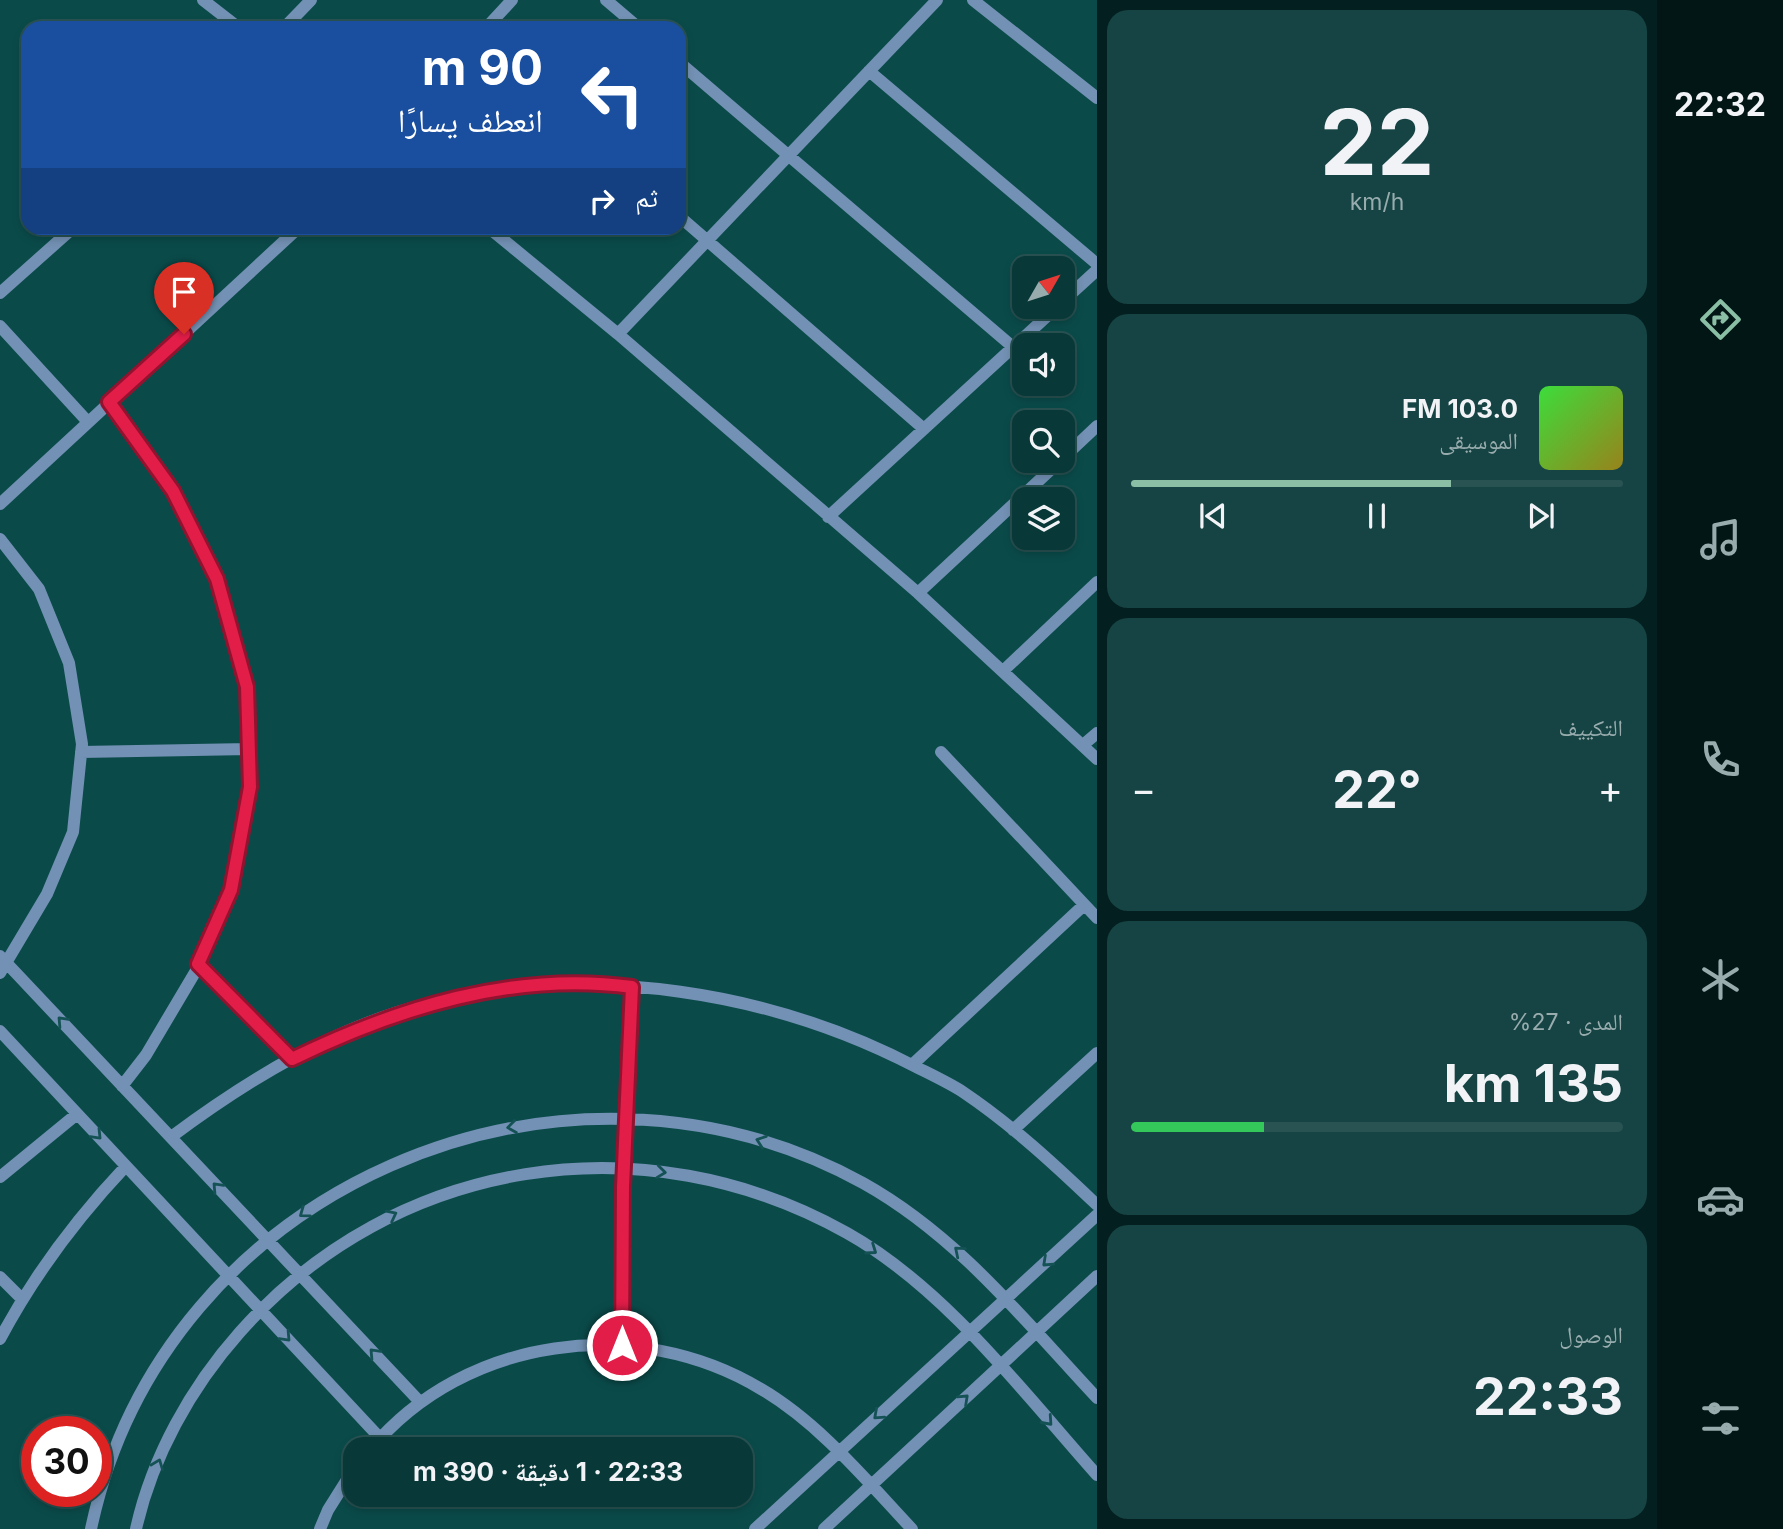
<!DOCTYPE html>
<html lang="ar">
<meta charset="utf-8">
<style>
:root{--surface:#083838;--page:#164343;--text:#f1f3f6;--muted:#98acae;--line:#295253;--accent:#8abfa5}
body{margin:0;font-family:Inter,"Noto Naskh Arabic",sans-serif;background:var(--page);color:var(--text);direction:rtl;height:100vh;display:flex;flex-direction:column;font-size:26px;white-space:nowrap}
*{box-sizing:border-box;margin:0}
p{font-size:23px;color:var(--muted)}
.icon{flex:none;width:38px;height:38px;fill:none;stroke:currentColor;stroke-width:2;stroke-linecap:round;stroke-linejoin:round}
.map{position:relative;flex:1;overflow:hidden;direction:ltr}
.drawer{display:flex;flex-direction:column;gap:10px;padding:10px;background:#041f1f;width:560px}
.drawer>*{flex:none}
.guide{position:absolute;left:21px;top:21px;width:665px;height:214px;border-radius:21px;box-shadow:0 4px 10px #0003,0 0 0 2px var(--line);direction:rtl;background:#1a4fa0;color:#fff;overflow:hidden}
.needle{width:46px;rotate:51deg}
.controls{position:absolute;left:1012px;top:256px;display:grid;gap:14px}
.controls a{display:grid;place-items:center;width:63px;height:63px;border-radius:14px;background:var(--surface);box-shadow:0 4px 10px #0003,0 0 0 2px var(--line);font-size:35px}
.speed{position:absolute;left:21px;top:1416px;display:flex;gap:14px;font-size:35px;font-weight:700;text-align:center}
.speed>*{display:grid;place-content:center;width:91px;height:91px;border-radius:50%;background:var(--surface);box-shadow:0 4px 10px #0003,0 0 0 2px var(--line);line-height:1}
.speed .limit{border:10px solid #d22;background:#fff;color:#111}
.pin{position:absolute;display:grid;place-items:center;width:60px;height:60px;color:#fff;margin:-72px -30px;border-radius:50% 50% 50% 0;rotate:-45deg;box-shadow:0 0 7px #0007}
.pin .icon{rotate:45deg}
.me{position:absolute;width:77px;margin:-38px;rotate:0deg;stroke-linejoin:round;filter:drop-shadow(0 0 5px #0008)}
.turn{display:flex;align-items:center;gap:24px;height:147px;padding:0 28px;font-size:32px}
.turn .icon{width:91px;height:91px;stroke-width:2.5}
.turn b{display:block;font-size:49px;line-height:60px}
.then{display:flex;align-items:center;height:66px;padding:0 28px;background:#0003;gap:14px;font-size:26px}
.big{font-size:52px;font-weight:700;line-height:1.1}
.drawer .card{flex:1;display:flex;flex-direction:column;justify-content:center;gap:10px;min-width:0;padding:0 24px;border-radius:21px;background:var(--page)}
.drawer .dial{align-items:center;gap:0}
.dial b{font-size:91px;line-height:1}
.song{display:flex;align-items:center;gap:21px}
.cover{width:84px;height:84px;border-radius:10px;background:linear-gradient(135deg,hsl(120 70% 55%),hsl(50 70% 35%))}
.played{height:7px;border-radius:4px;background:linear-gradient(90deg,var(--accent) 65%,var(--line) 65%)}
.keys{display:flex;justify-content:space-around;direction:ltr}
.heat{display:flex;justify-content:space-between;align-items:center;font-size:38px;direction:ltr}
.charge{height:10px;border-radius:5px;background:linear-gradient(90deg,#34c759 27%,var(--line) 0)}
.trip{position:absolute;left:343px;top:1437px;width:410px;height:70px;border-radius:21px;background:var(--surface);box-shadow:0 4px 10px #0003,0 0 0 2px var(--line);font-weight:700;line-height:70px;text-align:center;direction:rtl}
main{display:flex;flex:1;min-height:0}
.tabs{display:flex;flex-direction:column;width:126px;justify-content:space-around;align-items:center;background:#031616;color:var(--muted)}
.tabs .icon{width:49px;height:49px}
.tabs .current{color:var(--accent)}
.tabs b{font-size:32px;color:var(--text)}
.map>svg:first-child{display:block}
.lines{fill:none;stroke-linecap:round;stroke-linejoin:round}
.minor{stroke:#7391b4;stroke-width:12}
.oneway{stroke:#145255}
.route-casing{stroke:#92132f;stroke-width:18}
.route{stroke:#e11d48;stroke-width:12}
</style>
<main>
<nav class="tabs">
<b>22:32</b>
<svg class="icon current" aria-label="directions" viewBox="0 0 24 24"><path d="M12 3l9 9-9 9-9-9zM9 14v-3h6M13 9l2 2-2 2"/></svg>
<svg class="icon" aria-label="music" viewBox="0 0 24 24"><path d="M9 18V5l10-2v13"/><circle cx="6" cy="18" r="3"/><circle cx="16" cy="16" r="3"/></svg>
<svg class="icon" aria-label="phone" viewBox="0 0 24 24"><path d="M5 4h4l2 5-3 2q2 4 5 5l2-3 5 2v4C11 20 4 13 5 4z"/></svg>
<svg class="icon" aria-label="climate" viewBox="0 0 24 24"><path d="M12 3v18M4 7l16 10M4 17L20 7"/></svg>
<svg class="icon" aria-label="car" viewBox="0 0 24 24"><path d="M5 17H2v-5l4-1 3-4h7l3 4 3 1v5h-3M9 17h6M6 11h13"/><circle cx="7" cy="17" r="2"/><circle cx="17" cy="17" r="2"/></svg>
<svg class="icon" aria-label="filters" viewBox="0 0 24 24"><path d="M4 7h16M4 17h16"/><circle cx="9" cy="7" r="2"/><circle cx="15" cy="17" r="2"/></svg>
</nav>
<section class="drawer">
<div class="card dial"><b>22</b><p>km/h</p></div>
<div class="card">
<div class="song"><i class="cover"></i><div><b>103.0 FM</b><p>الموسيقى</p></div></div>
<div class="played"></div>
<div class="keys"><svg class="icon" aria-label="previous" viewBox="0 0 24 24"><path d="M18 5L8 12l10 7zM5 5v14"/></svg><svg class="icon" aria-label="pause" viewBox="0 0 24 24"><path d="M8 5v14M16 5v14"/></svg><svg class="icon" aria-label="next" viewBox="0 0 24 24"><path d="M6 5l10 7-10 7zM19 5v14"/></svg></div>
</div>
<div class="card"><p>التكييف</p>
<div class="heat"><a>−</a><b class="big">22°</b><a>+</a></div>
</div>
<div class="card"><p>المدى · 27%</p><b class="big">135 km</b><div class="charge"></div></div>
<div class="card"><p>الوصول</p><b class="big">22:33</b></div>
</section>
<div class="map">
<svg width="1097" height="1529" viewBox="0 0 1097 1529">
<rect width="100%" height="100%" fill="#0a4b4a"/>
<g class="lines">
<path class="minor" d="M203,0l36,28
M606,0l33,28
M973,0l124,98
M284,28l27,-28
M486,28l26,-28
M679,62l334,285
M869,71l228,193
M679,216l245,213
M489,228l129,106 300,259 179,166
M0,293l73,-65
M1062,302l35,-32
M0,326l88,96
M618,334l319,-334
M109,402l64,89 44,88 30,108 3,100 -19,103 -34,79 -51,86 -24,31
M1062,459l35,-33
M0,504l295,-273 -5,-3
M828,517l230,-211
M0,539l39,50 30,74 13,81 -9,88 -26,62 -47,79
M918,593l143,-133
M1004,670l93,-88
M1083,745l14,-12
M81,752l168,-3
M941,752l156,166
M0,956l420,446
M198,964l94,95
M0,1031l380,407
M912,1065l172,-160
M1013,1130l84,-77
M171,1137c78,-58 166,-112 262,-135 161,-38 337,-11 483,65 16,8 33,16 47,25 49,33 92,73 134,113
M0,1177l77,-63
M0,1277l22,22
M0,1339c34,-64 76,-120 126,-173
M622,1345l1,-158 9,-200
M371,1449c94,-113 266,-135 390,-60 58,34 105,91 151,140
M91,1529c72,-342 470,-512 772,-346 95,53 161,137 234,215
M136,1529c16,-72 55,-142 104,-197 155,-175 404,-213 607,-99 98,55 176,159 250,242
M320,1529l8,-19 27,-43
M755,1529l342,-314
M824,1529l273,-253"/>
</g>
<defs><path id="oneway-chevron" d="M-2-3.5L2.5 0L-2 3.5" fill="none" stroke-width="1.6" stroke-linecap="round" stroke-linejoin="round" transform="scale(1.75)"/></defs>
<g class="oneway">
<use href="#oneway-chevron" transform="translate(62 1021) rotate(-133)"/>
<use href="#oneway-chevron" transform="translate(512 1127) rotate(172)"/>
<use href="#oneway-chevron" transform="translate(97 1135) rotate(46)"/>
<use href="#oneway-chevron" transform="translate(761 1141) rotate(-161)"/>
<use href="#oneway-chevron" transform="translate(661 1172) rotate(7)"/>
<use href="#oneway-chevron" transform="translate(217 1187) rotate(-133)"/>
<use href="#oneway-chevron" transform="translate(304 1213) rotate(144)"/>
<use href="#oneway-chevron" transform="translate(392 1215) rotate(-27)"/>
<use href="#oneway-chevron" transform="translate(872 1250) rotate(35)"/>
<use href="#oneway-chevron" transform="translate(959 1251) rotate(-140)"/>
<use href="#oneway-chevron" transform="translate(1047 1262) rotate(137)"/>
<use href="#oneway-chevron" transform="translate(286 1337) rotate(47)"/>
<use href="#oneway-chevron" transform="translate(374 1353) rotate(-133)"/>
<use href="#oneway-chevron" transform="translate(964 1399) rotate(-43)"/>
<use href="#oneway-chevron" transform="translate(878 1415) rotate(138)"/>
<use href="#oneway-chevron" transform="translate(1048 1421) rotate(48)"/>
<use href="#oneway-chevron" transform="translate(158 1464) rotate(-69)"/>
</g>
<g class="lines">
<g class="route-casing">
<path id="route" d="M184,334l-75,68 64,89 44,88 30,108 3,100 -19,103 -33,74 94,95c105,-51 221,-88 340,-72l-9,200 -1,158"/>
</g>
<use href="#route" class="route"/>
</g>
</svg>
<div class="controls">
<a><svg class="needle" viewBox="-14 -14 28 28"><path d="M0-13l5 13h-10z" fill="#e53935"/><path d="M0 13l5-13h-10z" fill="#98acae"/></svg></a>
<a><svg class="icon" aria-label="sound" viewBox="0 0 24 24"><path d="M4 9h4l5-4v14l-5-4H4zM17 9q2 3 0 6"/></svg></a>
<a><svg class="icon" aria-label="search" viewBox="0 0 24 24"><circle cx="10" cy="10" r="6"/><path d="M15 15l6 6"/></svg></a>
<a><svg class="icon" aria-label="layers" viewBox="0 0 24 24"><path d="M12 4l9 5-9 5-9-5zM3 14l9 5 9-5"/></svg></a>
</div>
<div class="speed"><div class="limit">30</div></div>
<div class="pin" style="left:184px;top:334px;background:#d93025"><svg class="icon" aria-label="arrive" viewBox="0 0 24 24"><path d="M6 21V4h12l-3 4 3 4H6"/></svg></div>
<svg class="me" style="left:622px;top:1345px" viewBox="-20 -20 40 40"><circle r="17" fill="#e11d48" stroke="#fff" stroke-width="3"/><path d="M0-11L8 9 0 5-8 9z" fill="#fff"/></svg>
<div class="trip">22:33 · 1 دقيقة · 390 m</div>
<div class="guide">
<div class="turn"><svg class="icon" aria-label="left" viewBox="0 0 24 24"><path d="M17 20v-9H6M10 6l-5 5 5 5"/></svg><div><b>90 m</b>انعطف يسارًا</div></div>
<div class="then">ثم<svg class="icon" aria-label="right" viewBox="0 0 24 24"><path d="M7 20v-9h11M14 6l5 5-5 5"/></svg></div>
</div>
</div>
</main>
